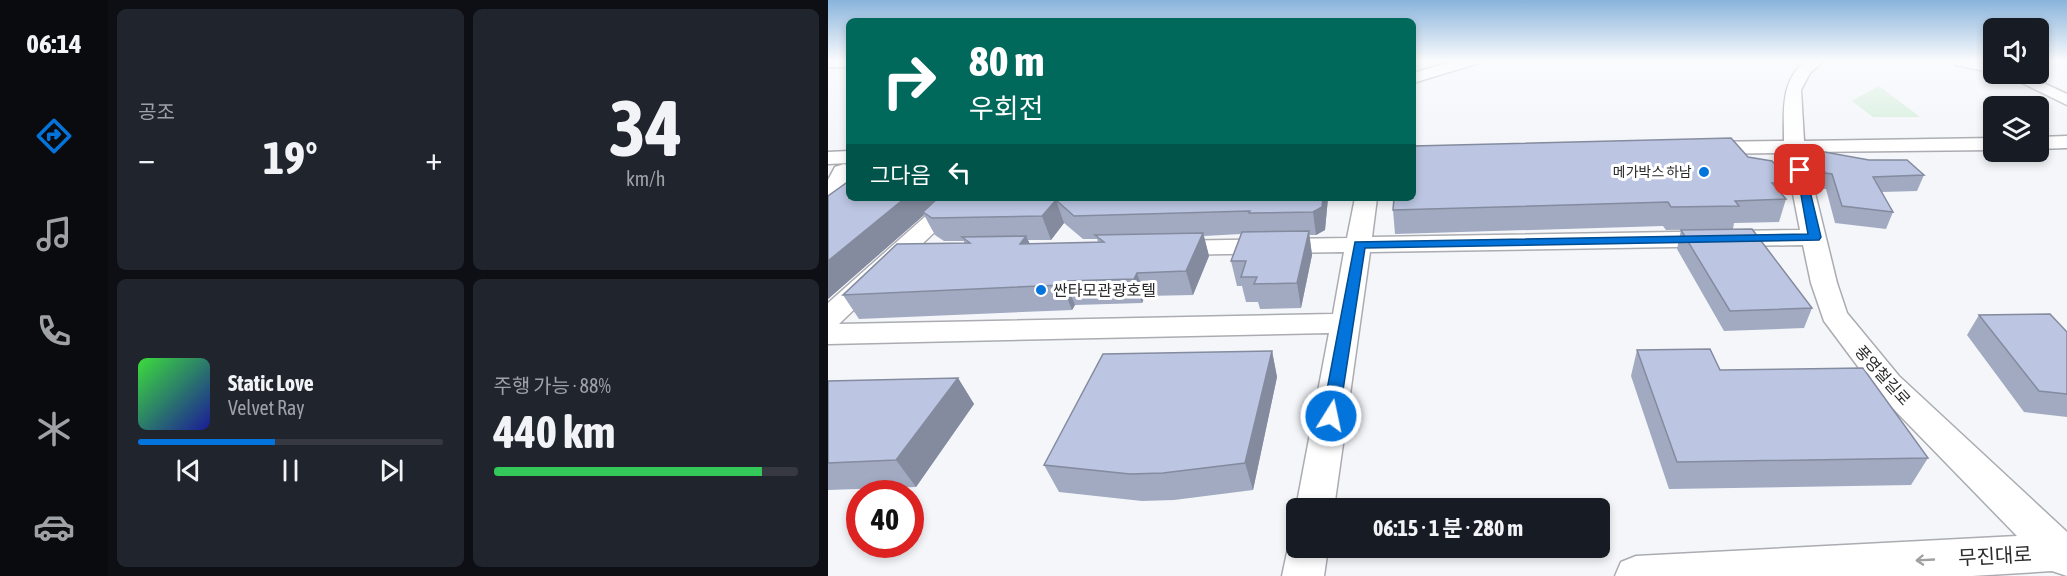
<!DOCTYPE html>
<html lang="ko">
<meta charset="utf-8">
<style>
:root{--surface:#171b24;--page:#20242c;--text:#f1f3f6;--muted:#9ea1a6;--line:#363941;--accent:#0374db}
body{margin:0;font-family:"Asap Condensed","Noto Sans KR",sans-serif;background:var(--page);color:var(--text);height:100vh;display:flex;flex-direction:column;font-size:22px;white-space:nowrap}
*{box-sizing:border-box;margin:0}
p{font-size:20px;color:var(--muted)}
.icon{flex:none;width:33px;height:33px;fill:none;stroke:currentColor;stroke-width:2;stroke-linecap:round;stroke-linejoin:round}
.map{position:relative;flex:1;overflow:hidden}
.sheet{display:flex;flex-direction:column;gap:9px;padding:9px;background:#0d0f14;width:720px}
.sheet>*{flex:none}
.top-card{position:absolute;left:18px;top:18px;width:570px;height:183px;border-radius:9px;box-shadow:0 3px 9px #0003;background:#00695c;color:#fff;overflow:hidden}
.controls{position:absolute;left:1155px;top:18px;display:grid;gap:12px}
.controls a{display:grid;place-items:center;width:66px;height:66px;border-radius:9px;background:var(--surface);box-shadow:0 3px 9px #0003;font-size:30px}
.speed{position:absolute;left:18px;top:480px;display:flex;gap:12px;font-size:30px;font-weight:700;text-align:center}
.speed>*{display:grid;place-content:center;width:78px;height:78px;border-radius:50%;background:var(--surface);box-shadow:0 3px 9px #0003;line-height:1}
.speed .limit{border:9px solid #d22;background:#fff;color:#111}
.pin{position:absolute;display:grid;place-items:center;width:51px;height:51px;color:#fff;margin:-26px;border-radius:12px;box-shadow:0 3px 9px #0006}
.me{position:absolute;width:66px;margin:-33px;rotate:10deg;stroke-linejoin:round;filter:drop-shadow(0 0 4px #0008)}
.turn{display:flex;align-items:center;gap:21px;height:126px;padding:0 24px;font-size:27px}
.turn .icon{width:78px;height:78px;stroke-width:2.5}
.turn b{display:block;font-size:42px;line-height:51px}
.then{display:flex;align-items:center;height:57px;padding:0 24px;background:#0003;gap:12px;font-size:22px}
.big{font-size:45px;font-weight:700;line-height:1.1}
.sheet .card{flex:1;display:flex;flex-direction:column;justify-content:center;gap:9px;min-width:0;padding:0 21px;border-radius:9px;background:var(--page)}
.sheet .dial{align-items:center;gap:0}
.dial b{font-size:78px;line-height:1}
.song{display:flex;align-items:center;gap:18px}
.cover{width:72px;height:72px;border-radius:9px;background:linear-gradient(135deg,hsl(120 70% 55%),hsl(240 70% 35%))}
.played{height:6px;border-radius:3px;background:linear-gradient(90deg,var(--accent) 45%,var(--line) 45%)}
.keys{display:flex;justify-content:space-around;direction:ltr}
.heat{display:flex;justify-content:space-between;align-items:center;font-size:33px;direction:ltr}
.charge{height:9px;border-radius:4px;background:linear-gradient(90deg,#34c759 88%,var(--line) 0)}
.sheet .tiles{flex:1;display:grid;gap:9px;grid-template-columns:repeat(2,1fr)}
.trip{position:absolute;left:458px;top:498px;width:324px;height:60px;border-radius:9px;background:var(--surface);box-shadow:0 3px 9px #0003;font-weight:700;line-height:60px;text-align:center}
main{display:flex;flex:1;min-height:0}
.tabs{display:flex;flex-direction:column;width:108px;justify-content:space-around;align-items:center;background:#090b0e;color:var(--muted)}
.tabs .icon{width:42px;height:42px}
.tabs .selected{color:var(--accent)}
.tabs b{font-size:27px;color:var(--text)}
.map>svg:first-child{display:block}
.green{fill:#d4eedb}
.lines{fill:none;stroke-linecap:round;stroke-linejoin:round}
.minor-casing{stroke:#abacb1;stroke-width:3}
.major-casing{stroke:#abacb1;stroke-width:3}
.minor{fill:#fff;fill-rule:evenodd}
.major{fill:#fff;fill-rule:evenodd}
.wall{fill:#a2aac2;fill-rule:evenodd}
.shaded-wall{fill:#848b9e}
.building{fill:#bcc6e2;stroke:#848b9e;stroke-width:1.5}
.oneway{stroke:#9fa0a0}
.route{fill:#0374db;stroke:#024b8e;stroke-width:1.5}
.poi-dot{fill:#0374db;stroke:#fff;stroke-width:2}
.labels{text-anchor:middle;stroke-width:6;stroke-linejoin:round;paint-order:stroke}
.far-poi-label{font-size:14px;fill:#2a2b2d;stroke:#fff;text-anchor:end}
.poi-label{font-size:16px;fill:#2a2b2d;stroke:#fff;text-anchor:start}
.street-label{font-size:16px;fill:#2a2b2d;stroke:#fff}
.near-street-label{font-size:20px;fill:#2a2b2d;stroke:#fff}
</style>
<main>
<nav class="tabs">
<b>06:14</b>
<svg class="icon selected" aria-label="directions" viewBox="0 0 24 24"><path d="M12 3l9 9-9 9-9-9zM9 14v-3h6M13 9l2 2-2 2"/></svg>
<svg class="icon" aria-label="music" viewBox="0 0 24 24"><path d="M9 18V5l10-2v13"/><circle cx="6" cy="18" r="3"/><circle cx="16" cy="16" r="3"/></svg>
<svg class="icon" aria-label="phone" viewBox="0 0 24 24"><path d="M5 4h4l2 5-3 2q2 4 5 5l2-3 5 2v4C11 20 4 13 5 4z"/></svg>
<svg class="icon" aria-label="climate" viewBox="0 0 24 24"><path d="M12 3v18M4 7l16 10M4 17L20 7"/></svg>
<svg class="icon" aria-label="car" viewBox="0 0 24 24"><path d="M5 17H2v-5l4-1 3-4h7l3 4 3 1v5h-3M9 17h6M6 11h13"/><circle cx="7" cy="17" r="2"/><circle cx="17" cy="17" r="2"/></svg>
</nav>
<section class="sheet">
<div class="tiles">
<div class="card"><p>공조</p>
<div class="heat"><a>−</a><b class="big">19°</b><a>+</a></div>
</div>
<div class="card dial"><b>34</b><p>km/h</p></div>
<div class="card">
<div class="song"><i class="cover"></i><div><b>Static Love</b><p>Velvet Ray</p></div></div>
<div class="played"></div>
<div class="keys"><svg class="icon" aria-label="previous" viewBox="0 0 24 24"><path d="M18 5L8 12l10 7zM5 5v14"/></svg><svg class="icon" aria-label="pause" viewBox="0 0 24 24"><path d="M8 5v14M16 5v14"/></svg><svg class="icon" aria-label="next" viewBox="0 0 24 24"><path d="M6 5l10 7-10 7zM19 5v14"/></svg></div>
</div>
<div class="card"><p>주행 가능 · 88%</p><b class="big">440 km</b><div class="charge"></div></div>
</div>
</section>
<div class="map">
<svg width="1239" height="576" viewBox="0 0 1239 576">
<rect width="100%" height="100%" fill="#f4f6fa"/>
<path class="green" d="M1051,86l41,31h-47l-21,-16z"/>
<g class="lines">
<g class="minor-casing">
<path id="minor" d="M0,60h21v7h-21z
M630,60h24l-3,3 -66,20v-10z
M979,60h18l-15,13 -9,17 3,51 190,-3v12l-189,2 32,131 10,30 52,63 168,156v44l-15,-5 -80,5h-357l6,-14 15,-6 381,-20 -140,-144 -53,-71 -13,-38 -8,-38 -433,7 -36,256h-38l33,-175 -501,11v-41l118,-105h24l-131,126 494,-10 11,-62 -175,3 -9,-2 -3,-5 3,-5 9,-2 178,-3 8,-40h22l-5,39 428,-7 -15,-77 -83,1 -7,-2 -3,-4 3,-4 7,-2 82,-1c0,-31 -4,-61 23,-81z
M1127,60l39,3v10l-38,-8z
M1176,74h20l43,20v11z
M1239,136v12l-29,1v-12z
M21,151v12l-21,1v-12z
M468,534v14h32l-4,28h-42l6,-28z"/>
</g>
<g class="major-casing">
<path id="major" d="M16,164l5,2v32l-11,11 -10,2v-31l7,-13z"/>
</g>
<use href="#minor" class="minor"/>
<use href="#major" class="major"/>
</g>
<path class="wall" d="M991,151l105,24 -7,16 -35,1 11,20 -7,17 -51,-6 -9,-34h-7l-6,-22z
M920,157l39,20 -5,17 4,5 -7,23 -45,1 -1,6 -67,1 -3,-4 -268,8 -2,-24z
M21,198h479l-3,32 -9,5h-7l3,20 -11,53 -41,1 -2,-7h-12l-4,-16h-5l-6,-25 10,-27 -37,2 5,20 -16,39 -48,1 -3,7 -67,2 -3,5 -213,9 -16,-24 121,-52v-2h-20l-9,-6 -11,-20 -96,84zM236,223l19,16h14l1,3 -68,2 -2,-4h23z
M853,230l131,78 -8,20 -80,3 -47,-82z
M1151,315l88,17v85l-43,-5 -57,-77z
M809,350l83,20 208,88 -17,27 -242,4 -38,-113z
M444,351l5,26 -24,113 -79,10 -32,1 -83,-9 -15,-27z
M130,378l16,26 -58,83 -88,3v-109z"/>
<path class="shaded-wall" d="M77,198h38l-20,14 1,3 -96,84v-38z
M495,198h5l-3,32 -9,5 -3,-23z
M228,200l8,23 -13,17 -9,-24z
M481,231l3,24 -11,53 -4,-25z
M375,233l6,23 -16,39 -7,-24z
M198,236l11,23 -17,-15z
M309,273l8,23 -3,7 -8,-24z
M237,281l10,24 -3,5 -10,-25z
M444,351l5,26 -24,113 -8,-27z
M130,378l16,26 -58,83 -20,-27z"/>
<path class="building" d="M903,138l17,19 24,4 15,16h-9l5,6h-11l14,16 -51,2 4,5 -68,1 -3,-5 -275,8 1,-12h19v-52z
M991,151l50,9h38l17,15 -51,2 20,35 -51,-6 -10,-32 -7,-1z
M21,181v17h56l-77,63v-65z
M110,198h385l-1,9 -9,5 -64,1 1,-2 -176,5 -18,-16 -14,16 -110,2 -9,-6z
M924,229l60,79 -82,3 -49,-81z
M481,231l-12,52 -43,1 3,-7h-16l5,-16h-15l11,-29z
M375,233l-17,38 -49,2 -3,6 -69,2 -3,4 -219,10 54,-51 73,-1 -8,-6 64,-1 -6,8 84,-2 -9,-7z
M1222,314l17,18v62l-28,-3 -60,-76z
M882,349l10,21 143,-2 65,90 -251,4 -40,-112z
M444,351l-27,112 -82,10 -33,1 -86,-9 59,-111z
M130,378l-62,82 -68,3v-82z"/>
<defs><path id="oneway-shaft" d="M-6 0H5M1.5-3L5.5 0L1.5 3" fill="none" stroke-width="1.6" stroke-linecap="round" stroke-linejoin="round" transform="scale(1.5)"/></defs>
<use class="oneway" href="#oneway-shaft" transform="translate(1097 560) rotate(177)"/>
<linearGradient id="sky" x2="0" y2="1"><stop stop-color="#89b4dc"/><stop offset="0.43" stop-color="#fafbfd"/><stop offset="1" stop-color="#fafbfd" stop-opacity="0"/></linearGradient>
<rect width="1239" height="141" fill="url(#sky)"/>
<path class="route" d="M968,167l9,3 16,67 -2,3 -454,8 -26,168 -2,4h-12l-3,-4 33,-174 453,-8z"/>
<g class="poi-dot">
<circle cx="876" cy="172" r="6"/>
<circle cx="213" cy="290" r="6"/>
</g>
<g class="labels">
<g class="far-poi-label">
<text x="864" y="177">메가박스 하남</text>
</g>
<g class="poi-label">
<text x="225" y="296">싼타모관광호텔</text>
</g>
<g class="street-label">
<text transform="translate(1055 375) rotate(48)" y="6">풍영철길로</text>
</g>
<g class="near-street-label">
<text transform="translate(1167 556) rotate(-3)" y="7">무진대로</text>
</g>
</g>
</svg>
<div class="controls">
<a><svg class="icon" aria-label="sound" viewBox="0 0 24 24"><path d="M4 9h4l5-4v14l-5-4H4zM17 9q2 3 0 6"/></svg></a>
<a><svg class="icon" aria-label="layers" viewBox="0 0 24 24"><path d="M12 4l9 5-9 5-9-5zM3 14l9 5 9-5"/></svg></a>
</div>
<div class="speed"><div class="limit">40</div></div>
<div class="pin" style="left:972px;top:170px;background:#d93025"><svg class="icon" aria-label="arrive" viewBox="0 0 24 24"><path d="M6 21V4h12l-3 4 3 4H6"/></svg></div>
<svg class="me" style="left:503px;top:416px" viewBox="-20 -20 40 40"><circle r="17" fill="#0374db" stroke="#fff" stroke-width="3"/><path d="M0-11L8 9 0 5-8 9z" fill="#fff"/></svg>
<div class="trip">06:15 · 1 분 · 280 m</div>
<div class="top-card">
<div class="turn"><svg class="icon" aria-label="right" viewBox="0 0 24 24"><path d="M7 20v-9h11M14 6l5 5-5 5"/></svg><div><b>80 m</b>우회전</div></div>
<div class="then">그다음<svg class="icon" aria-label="left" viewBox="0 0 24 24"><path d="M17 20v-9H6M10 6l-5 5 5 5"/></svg></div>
</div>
</div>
</main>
